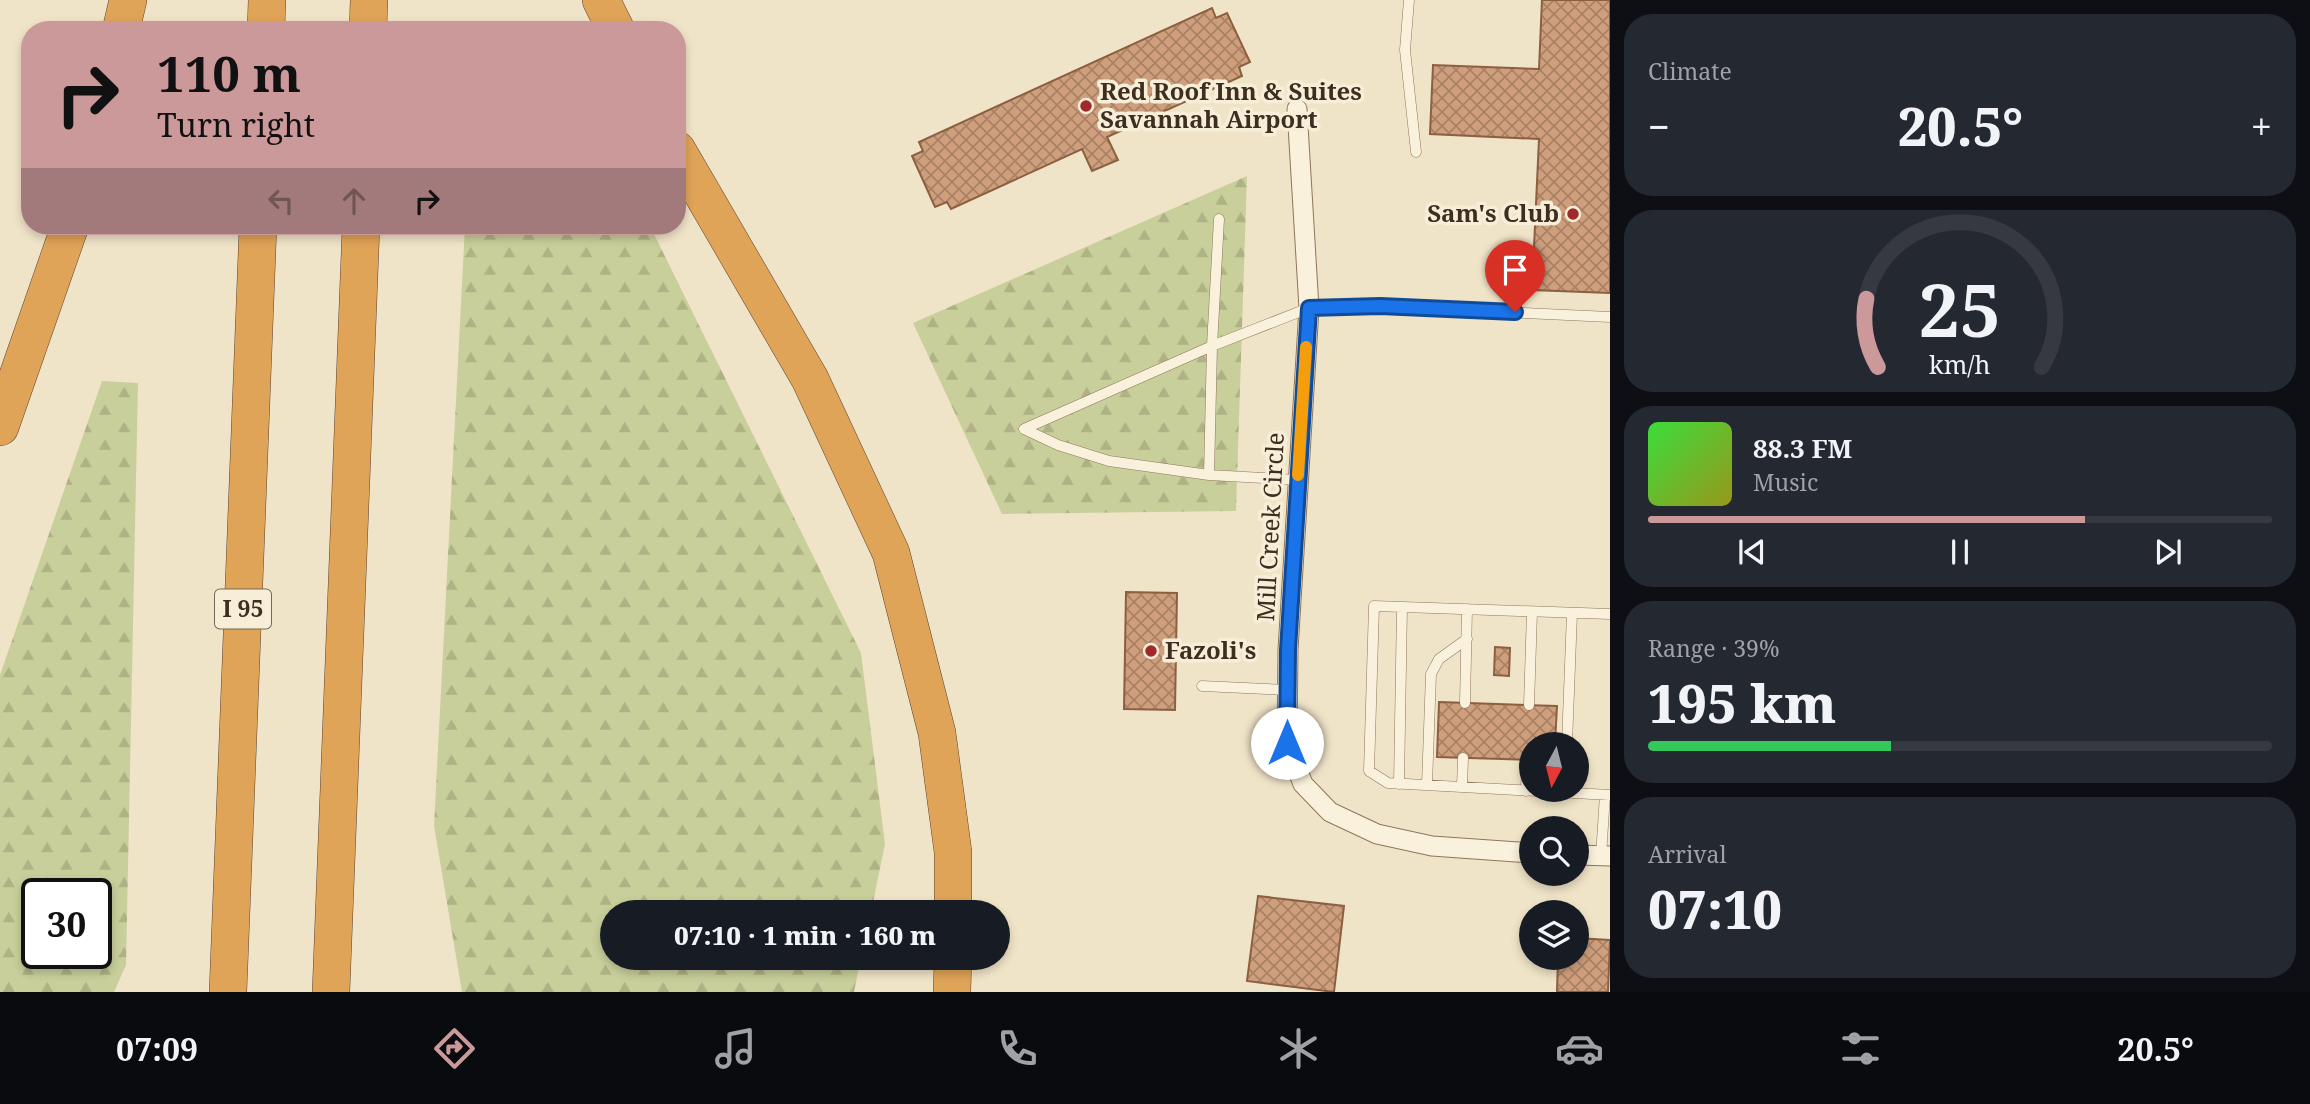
<!DOCTYPE html>
<meta charset="utf-8">
<style>
:root{--surface:#171b24;--page:#242831;--text:#f1f3f6;--muted:#9ea1a6;--line:#363941;--accent:#cc999b}
body{margin:0;font-family:"Noto Serif",serif;background:var(--page);color:var(--text);height:100vh;display:flex;flex-direction:column;font-size:26px;white-space:nowrap}
*{box-sizing:border-box;margin:0}
p{font-size:23px;color:var(--muted)}
.icon{flex:none;width:38px;height:38px;fill:none;stroke:currentColor;stroke-width:2;stroke-linecap:round;stroke-linejoin:round}
.map{position:relative;flex:1;overflow:hidden}
.details{display:flex;flex-direction:column;gap:14px;padding:14px;background:#0d0f14;width:700px}
.details>*{flex:none}
.top-card{position:absolute;left:21px;top:21px;width:665px;height:214px;border-radius:28px;box-shadow:0 4px 10px #0003;background:#cc999b;color:#111;overflow:hidden}
.needle{width:46px;rotate:187deg}
.fabs{position:absolute;left:1519px;top:732px;display:grid;gap:14px}
.fabs a{display:grid;place-items:center;width:70px;height:70px;border-radius:50%;background:var(--surface);box-shadow:0 4px 10px #0003;font-size:35px}
.speed{position:absolute;left:21px;top:878px;display:flex;gap:14px;font-size:35px;font-weight:700;text-align:center}
.speed>*{display:grid;place-content:center;width:91px;height:91px;border-radius:50%;background:var(--surface);box-shadow:0 4px 10px #0003;line-height:1}
.speed .limit{border:4px solid #111;border-radius:10px;background:#fff;color:#111}
.pin{position:absolute;display:grid;place-items:center;width:60px;height:60px;color:#fff;margin:-72px -30px;border-radius:50% 50% 50% 0;rotate:-45deg;box-shadow:0 0 7px #0007}
.pin .icon{rotate:45deg}
.me{position:absolute;width:77px;margin:-38px;rotate:0deg;stroke-linejoin:round;filter:drop-shadow(0 0 5px #0008)}
.turn{display:flex;align-items:center;gap:24px;height:147px;padding:0 21px;font-size:32px}
.turn .icon{width:91px;height:91px;stroke-width:2.5}
.turn b{display:block;font-size:49px;line-height:60px}
.lanes{display:flex;align-items:center;height:66px;padding:0 21px;background:#0003;justify-content:center;gap:35px;direction:ltr}
.lanes .off{opacity:.35}
.big{font-size:52px;font-weight:800;line-height:1.1}
.details .widget{flex:1;display:flex;flex-direction:column;justify-content:center;gap:10px;min-width:0;padding:0 24px;border-radius:28px;background:var(--page)}
.details .dial{align-items:center;gap:0}
.dial svg{height:182px;overflow:visible;fill:none;stroke:var(--line);stroke-width:7;stroke-linecap:round;text-anchor:middle}
.dial text{fill:var(--text);stroke:none}
.song{display:flex;align-items:center;gap:21px}
.cover{width:84px;height:84px;border-radius:10px;background:linear-gradient(135deg,hsl(120 70% 55%),hsl(60 70% 35%))}
.played{height:7px;border-radius:4px;background:linear-gradient(90deg,var(--accent) 70%,var(--line) 70%)}
.keys{display:flex;justify-content:space-around;direction:ltr}
.heat{display:flex;justify-content:space-between;align-items:center;font-size:38px;direction:ltr}
.charge{height:10px;border-radius:5px;background:linear-gradient(90deg,#34c759 39%,var(--line) 0)}
.trip{position:absolute;left:600px;top:900px;width:410px;height:70px;border-radius:35px;background:var(--surface);box-shadow:0 4px 10px #0003;font-weight:800;line-height:70px;text-align:center}
.dock{display:flex;height:112px;justify-content:space-around;align-items:center;background:#090b0e;color:var(--muted)}
.dock .icon{width:49px;height:49px}
.dock .selected{color:var(--accent)}
.dock b{font-size:32px;color:var(--text)}
main{display:flex;flex:1;min-height:0}
.map>svg:first-child{display:block}
.forest{fill:url(#forest-firs);fill-rule:evenodd}
.building{fill:url(#building-cross-hatch);stroke:#8d5f41;stroke-width:2}
.lines{fill:none;stroke-linecap:round;stroke-linejoin:round}
.lane-casing{stroke:#8d765c;stroke-width:11}
.street-casing{stroke:#8d765c;stroke-width:21}
.highway-casing{stroke:#5b4430;stroke-width:38}
.lane{stroke:#faf1dc;stroke-width:10}
.street{stroke:#faf1dc;stroke-width:19}
.highway{stroke:#e0a458;stroke-width:37}
.route-casing{stroke:#114b97;stroke-width:18}
.route{stroke:#1a73e8;stroke-width:12}
.slow{stroke:#f59e0b;stroke-width:12}
.poi-dot{fill:#9e2a2b;stroke:#f7eed8;stroke-width:2.5}
.labels{text-anchor:middle;stroke-width:7;stroke-linejoin:round;paint-order:stroke}
.shield{fill:#f7eed8;stroke:#756857;stroke-width:2}
.shield-label{font-size:23px;font-weight:bold;fill:#3d2e20}
.poi-label{font-size:24px;font-weight:bold;fill:#3d2e20;stroke:#f7eed8;text-anchor:start}
.street-label{font-size:24px;fill:#3d2e20;stroke:#f7eed8}
</style>
<main>
<div class="map">
<svg width="1610" height="992" viewBox="0 0 1610 992">
<defs>
<pattern id="forest-firs" width="22" height="20" patternUnits="userSpaceOnUse" patternTransform="scale(1.75)"><rect width="22" height="20" fill="#c9cf9b"/><path d="M5 1l3.5 6h-7zM16 11l3.5 6h-7z" fill="#aeb285"/></pattern>
<pattern id="building-cross-hatch" width="8" height="8" patternUnits="userSpaceOnUse" patternTransform="scale(1.75)"><rect width="8" height="8" fill="#cf9f7d"/><path d="M0 0l8 8M0 8l8-8" fill="none" stroke="#a98266"/></pattern>
</defs>
<rect width="100%" height="100%" fill="#f0e4c8"/>
<path class="forest" d="M1247,176l-11,335 -234,3 -89,-191z
M465,226h185l211,427 24,191 -14,68h-259v45h249l-7,35h-392l-28,-166z
M102,381l36,2 -12,582 -12,27h-114v-317zM37,894h59v60h-59z"/>
<path class="building" d="M1542,0h68v293l-78,-3 7,-151 -109,-5 3,-69 106,4z
M1212,8l4,10 11,-5 23,49 -11,5 3,9 -135,61 11,23 -26,11 -10,-22 -131,60 -4,-7 -12,5 -23,-51 11,-5 -4,-9z
M1126,592l51,1 -2,117 -51,-1z
M1495,647l15,1 -1,28 -15,-1z
M1439,702l118,4 -2,38h-24v16l-94,-3z
M1258,896l86,10 -10,86 -87,-11z
M1577,938l33,2 -2,52h-51l1,-35h19z"/>
<g class="lines">
<g class="lane-casing">
<path id="lane" d="M1409,0l-4,50 11,102
M1219,219l-7,127 -3,129 -100,-14 -51,-16 -34,-16 188,-83 97,-38 71,-2 230,11
M1209,475l89,5
M1610,614l-236,-8 -5,165 19,12 222,12
M1202,686l86,4
M1465,703l2,-94
M1529,705l3,-93
M1567,744l5,-131
M1399,784l3,-177
M1427,785l4,-111 8,-15 28,-20
M1462,787l1,-29
M1526,791l1,-31
M1601,856l4,-61"/>
</g>
<g class="street-casing">
<path id="street" d="M1297,109l12,199 -21,342 -1,93 16,41 27,28 47,22 55,12 99,7
M1577,855l33,1"/>
</g>
<g class="highway-casing">
<path id="highway" d="M601,0l15,30
M121,30l7,-30
M266,30l1,-30
M368,30l1,-30
M677,150l133,229 81,174 46,180 16,119v60
M0,427l70,-201
M228,992l30,-766
M331,992l30,-766
M952,992l1,-35"/>
</g>
<use href="#lane" class="lane"/>
<use href="#street" class="street"/>
<use href="#highway" class="highway"/>
</g>
<g class="lines">
<g class="route-casing">
<path id="route" d="M1287,743l1,-93 21,-342 71,-2 135,6"/>
</g>
<use href="#route" class="route"/>
<path class="slow" d="M1298,475l8,-128"/>
</g>
<g class="poi-dot">
<circle cx="1086" cy="106" r="7"/>
<circle cx="1573" cy="214" r="7"/>
<circle cx="1151" cy="651" r="7"/>
</g>
<g class="labels">
<rect class="shield" x="215" y="589.5" width="56" height="39" rx="5"/>
<g class="shield-label">
<text x="243" y="617">I 95</text>
</g>
<g class="poi-label">
<text x="1100" y="100">Red Roof Inn &amp; Suites<tspan x="1100" dy="28">Savannah Airport</tspan></text>
<text x="1559" y="222" text-anchor="end">Sam's Club</text>
<text x="1165" y="659">Fazoli's</text>
</g>
<g class="street-label">
<text transform="translate(1271 527) rotate(-87)" y="8">Mill Creek Circle</text>
</g>
</g>
</svg>
<div class="fabs">
<a><svg class="needle" viewBox="-14 -14 28 28"><path d="M0-13l5 13h-10z" fill="#e53935"/><path d="M0 13l5-13h-10z" fill="#9ea1a6"/></svg></a>
<a><svg class="icon" aria-label="search" viewBox="0 0 24 24"><circle cx="10" cy="10" r="6"/><path d="M15 15l6 6"/></svg></a>
<a><svg class="icon" aria-label="layers" viewBox="0 0 24 24"><path d="M12 4l9 5-9 5-9-5zM3 14l9 5 9-5"/></svg></a>
</div>
<div class="speed"><div class="limit">30</div></div>
<div class="pin" style="left:1515px;top:312px;background:#d93025"><svg class="icon" aria-label="arrive" viewBox="0 0 24 24"><path d="M6 21V4h12l-3 4 3 4H6"/></svg></div>
<svg class="me" style="left:1287px;top:743px" viewBox="-20 -20 40 40"><circle r="19" fill="#fff"/><path d="M0-13L10 11 0 6-10 11z" fill="#1a73e8"/></svg>
<div class="trip">07:10 · 1 min · 160 m</div>
<div class="top-card">
<div class="turn"><svg class="icon" aria-label="right" viewBox="0 0 24 24"><path d="M7 20v-9h11M14 6l5 5-5 5"/></svg><div><b>110 m</b>Turn right</div></div>
<div class="lanes"><svg class="icon off" aria-label="left" viewBox="0 0 24 24"><path d="M17 20v-9H6M10 6l-5 5 5 5"/></svg><svg class="icon off" aria-label="ahead" viewBox="0 0 24 24"><path d="M12 20V5M6 11l6-6 6 6"/></svg><svg class="icon" aria-label="right" viewBox="0 0 24 24"><path d="M7 20v-9h11M14 6l5 5-5 5"/></svg></div>
</div>
</div>
<section class="details">
<div class="widget"><p>Climate</p>
<div class="heat"><a>−</a><b class="big">20.5°</b><a>+</a></div>
</div>
<div class="widget dial"><svg viewBox="0 0 100 80">
<path d="M14 69A42 42 0 1 1 86 69"/>
<path d="M14 69A42 42 0 0 1 9 39" stroke="#cc999b"/>
<text x="50" y="56" font-size="32" font-weight="700">25</text>
<text x="50" y="72" font-size="11">km/h</text>
</svg></div>
<div class="widget">
<div class="song"><i class="cover"></i><div><b>88.3 FM</b><p>Music</p></div></div>
<div class="played"></div>
<div class="keys"><svg class="icon" aria-label="previous" viewBox="0 0 24 24"><path d="M18 5L8 12l10 7zM5 5v14"/></svg><svg class="icon" aria-label="pause" viewBox="0 0 24 24"><path d="M8 5v14M16 5v14"/></svg><svg class="icon" aria-label="next" viewBox="0 0 24 24"><path d="M6 5l10 7-10 7zM19 5v14"/></svg></div>
</div>
<div class="widget"><p>Range · 39%</p><b class="big">195 km</b><div class="charge"></div></div>
<div class="widget"><p>Arrival</p><b class="big">07:10</b></div>
</section>
</main>
<nav class="dock">
<b>07:09</b>
<svg class="icon selected" aria-label="directions" viewBox="0 0 24 24"><path d="M12 3l9 9-9 9-9-9zM9 14v-3h6M13 9l2 2-2 2"/></svg>
<svg class="icon" aria-label="music" viewBox="0 0 24 24"><path d="M9 18V5l10-2v13"/><circle cx="6" cy="18" r="3"/><circle cx="16" cy="16" r="3"/></svg>
<svg class="icon" aria-label="phone" viewBox="0 0 24 24"><path d="M5 4h4l2 5-3 2q2 4 5 5l2-3 5 2v4C11 20 4 13 5 4z"/></svg>
<svg class="icon" aria-label="climate" viewBox="0 0 24 24"><path d="M12 3v18M4 7l16 10M4 17L20 7"/></svg>
<svg class="icon" aria-label="car" viewBox="0 0 24 24"><path d="M5 17H2v-5l4-1 3-4h7l3 4 3 1v5h-3M9 17h6M6 11h13"/><circle cx="7" cy="17" r="2"/><circle cx="17" cy="17" r="2"/></svg>
<svg class="icon" aria-label="filters" viewBox="0 0 24 24"><path d="M4 7h16M4 17h16"/><circle cx="9" cy="7" r="2"/><circle cx="15" cy="17" r="2"/></svg>
<b>20.5°</b>
</nav>
